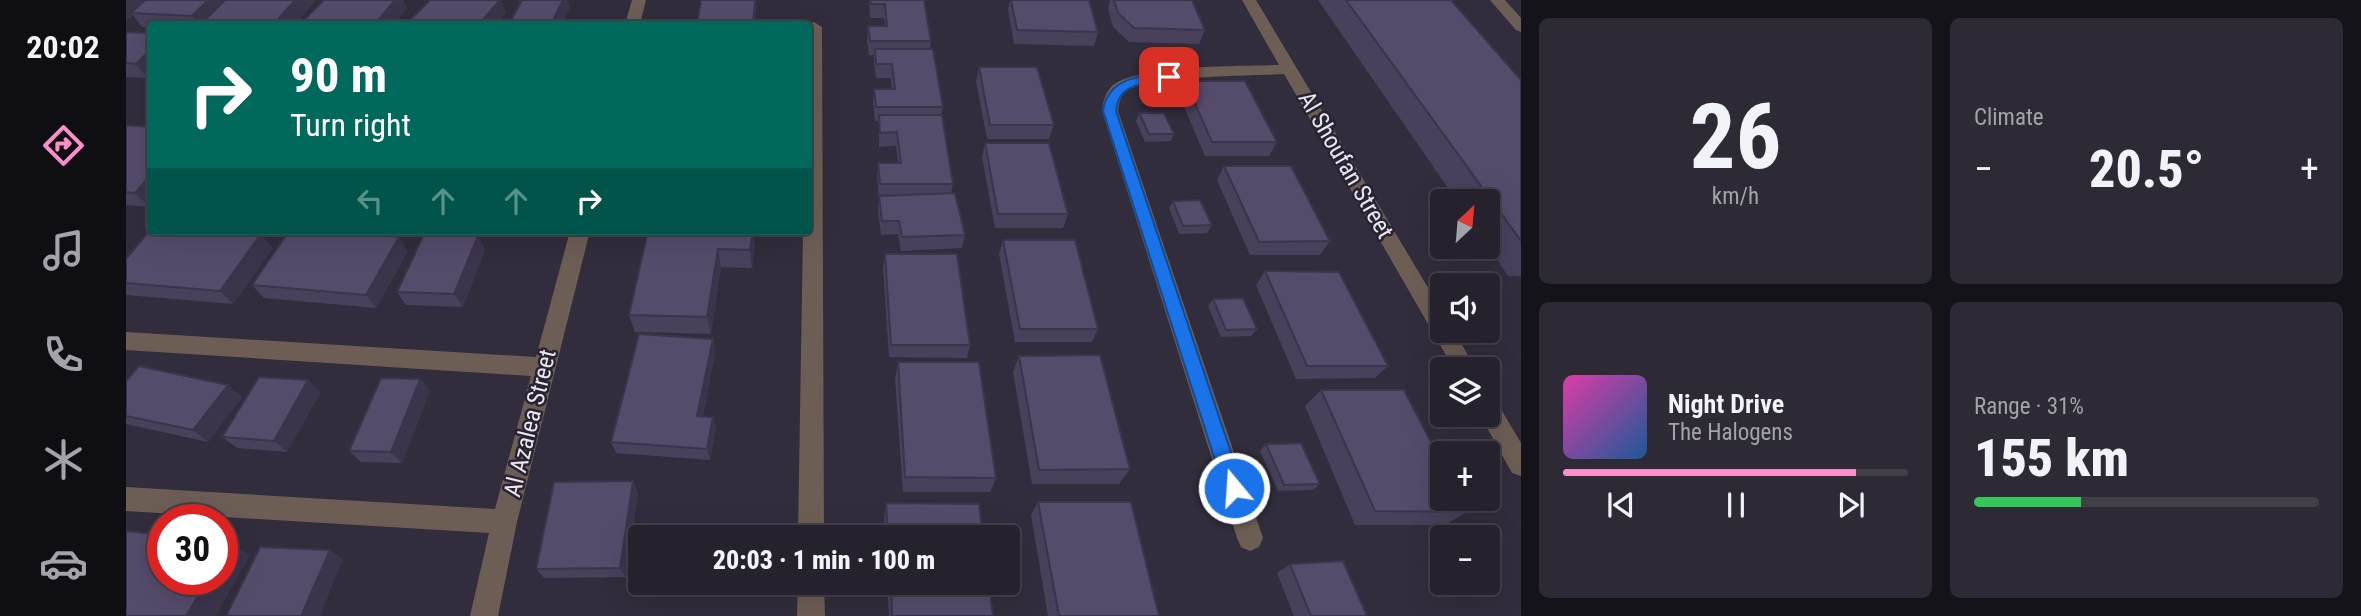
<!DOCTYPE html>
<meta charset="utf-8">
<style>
:root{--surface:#25222d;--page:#2d2a35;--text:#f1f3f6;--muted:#a3a4aa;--line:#423f49;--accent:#fa8fc7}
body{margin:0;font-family:"Roboto Condensed",sans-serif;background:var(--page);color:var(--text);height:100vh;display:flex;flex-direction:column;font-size:26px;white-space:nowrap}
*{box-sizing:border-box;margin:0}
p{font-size:23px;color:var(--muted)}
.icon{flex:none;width:38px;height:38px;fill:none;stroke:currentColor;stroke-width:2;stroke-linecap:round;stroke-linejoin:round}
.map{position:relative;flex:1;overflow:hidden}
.drawer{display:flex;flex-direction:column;gap:18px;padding:18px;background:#141319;width:840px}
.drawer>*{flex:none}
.banner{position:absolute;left:21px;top:21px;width:665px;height:214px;border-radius:7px;box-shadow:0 7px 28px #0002,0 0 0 2px var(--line);background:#00695c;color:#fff;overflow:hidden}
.needle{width:46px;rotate:26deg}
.buttons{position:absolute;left:1304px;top:189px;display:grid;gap:14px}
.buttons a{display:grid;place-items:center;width:70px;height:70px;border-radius:7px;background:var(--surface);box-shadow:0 7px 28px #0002,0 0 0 2px var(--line);font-size:35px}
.speed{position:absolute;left:21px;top:504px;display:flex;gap:14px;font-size:35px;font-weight:700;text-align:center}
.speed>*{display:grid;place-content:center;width:91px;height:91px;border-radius:50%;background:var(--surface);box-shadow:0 7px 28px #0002,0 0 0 2px var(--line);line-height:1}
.speed .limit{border:10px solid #d22;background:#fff;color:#111}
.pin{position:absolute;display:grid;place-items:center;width:60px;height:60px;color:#fff;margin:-30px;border-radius:14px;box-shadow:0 4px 10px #0006}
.me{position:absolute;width:77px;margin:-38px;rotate:342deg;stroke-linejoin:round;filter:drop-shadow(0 0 5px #0008)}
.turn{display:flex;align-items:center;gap:24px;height:147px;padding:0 28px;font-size:32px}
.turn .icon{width:91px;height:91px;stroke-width:2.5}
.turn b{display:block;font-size:49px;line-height:60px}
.lanes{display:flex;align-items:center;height:66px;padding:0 28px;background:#0003;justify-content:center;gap:35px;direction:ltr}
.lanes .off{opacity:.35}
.big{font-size:52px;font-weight:800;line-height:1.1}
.drawer .card{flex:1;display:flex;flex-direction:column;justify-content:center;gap:10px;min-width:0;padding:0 24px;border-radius:10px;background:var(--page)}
.drawer .dial{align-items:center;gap:0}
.dial b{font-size:91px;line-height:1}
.song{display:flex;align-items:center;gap:21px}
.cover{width:84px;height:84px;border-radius:10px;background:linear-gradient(135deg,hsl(320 70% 55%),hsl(210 70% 35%))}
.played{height:7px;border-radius:4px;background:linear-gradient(90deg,var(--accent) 85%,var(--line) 85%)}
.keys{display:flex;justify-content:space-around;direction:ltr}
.heat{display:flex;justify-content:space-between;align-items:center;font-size:38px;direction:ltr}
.charge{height:10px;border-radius:5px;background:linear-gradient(90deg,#34c759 31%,var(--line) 0)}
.drawer .tiles{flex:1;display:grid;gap:18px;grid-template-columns:repeat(2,1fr)}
.trip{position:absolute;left:502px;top:525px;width:392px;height:70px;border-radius:7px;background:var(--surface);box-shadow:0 7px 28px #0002,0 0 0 2px var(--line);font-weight:800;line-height:70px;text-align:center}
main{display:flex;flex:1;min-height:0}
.menu{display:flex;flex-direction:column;width:126px;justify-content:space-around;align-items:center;background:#0f0e12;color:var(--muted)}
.menu .icon{width:49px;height:49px}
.menu .on{color:var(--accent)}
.menu b{font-size:32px;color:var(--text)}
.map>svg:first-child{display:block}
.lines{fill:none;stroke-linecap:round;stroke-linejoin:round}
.minor{fill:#6d5e55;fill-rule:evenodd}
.wall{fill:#49405c}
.shaded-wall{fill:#3c344b}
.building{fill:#554b6b;stroke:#3c344b;stroke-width:2}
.route{fill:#1a73e8;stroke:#114b97;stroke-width:2}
.labels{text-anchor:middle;stroke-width:5;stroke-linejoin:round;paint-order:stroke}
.street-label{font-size:24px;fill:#eae7f1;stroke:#272331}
</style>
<main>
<nav class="menu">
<b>20:02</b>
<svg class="icon on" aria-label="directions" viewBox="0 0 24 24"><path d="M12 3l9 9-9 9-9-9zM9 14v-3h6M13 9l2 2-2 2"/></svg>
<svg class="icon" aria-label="music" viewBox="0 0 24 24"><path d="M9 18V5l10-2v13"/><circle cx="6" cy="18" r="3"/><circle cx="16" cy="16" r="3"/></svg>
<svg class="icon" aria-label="phone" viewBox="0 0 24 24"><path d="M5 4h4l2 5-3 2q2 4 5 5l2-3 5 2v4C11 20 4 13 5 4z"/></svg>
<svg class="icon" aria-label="climate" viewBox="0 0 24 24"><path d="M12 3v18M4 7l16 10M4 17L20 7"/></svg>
<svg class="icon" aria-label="car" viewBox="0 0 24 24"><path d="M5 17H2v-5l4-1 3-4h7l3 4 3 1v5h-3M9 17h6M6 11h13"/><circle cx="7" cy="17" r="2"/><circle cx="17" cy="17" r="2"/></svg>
</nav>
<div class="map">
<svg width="1395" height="616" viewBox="0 0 1395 616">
<rect width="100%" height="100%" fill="#312d3c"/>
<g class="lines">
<path class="minor" d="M506,0h14l-6,24h-15z
M1116,0h14l186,311v20h12l22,38h-22l-170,-295c-31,2 -136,2 -158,17 -6,5 -7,13 -8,20l145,427 -4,9 -9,4 -9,-4 -4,-9 -135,-427c1,-10 4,-22 14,-28 31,-18 125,-17 163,-18z
M1364,0h15l16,18v14l-5,-2z
M688,22l8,5 2,510h-26l5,-306h5v-207z
M444,231h20l-73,291 -19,94h-28l19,-83 -363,-22v-24l369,22 36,-133 -405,-26v-18l410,25z
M1362,398l8,3 25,42v33l-9,-3 -32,-58h8z
M672,583h26l1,33h-28z"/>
</g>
<path class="wall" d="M0,0h190l-21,24h-145v3h-8l-9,-12 -7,6z
M743,0h55l7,41 -1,8 13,58 -2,8 12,69 -2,9 14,42 -3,13 -61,3 -3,-17 -17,1 -3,-25 1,-12 -2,-21 1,-14h20l-2,-17 -17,1v-26h-4l-2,-18 1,-14h18l-1,-11h-15l-2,-14v-9h-5l-2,-15 1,-14h17l-1,-8h-14z
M884,0h79l9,32 -4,14 -80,-2 -6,-34z
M984,0h4l91,30 -6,14 -70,-2 -16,-15 -5,-18z
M1192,0h133l70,80v196h-13l-20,-30v-45h-31z
M0,32l22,46 -22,-1z
M853,67l75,58 -5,14h-62l-11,-58z
M1059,81l92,61 -8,14h-64l-26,-61z
M1013,113l35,21 -3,7 -26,1 -9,-21z
M0,125l24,2v78l-1,2 -23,-2z
M859,143l83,71 -5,14h-68l-13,-71z
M1098,166l106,75 -10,14h-70l-33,-75z
M1047,201l39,24 -5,8 -28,1 -10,-26z
M522,231h105l2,16 -3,21 -31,-1 -10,67 -76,-2 -6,-17z
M352,236l7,14 -22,57 -57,-2 -9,-13z
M877,240l95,89 -6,13h-77l-16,-88z
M147,248l-40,56 -107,-9v-36z
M282,251l-32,57 -112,-10 -12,-13z
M759,254l85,91 -3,13 -78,-1 -6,-90z
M1139,271l123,95 -13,12 -79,1 -40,-94z
M1087,299l44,30 -6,7 -30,1 -13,-31z
M589,352l-12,64 10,1 3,12 -6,31 -94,-7 -5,-11z
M893,356l111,113 -11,15h-87l-19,-112z
M772,362l98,116 -6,14h-87l-8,-113z
M294,379l10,12 -28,72 -41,-1 -12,-11z
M182,380l12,13 -33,59 -50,-4 -15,-11z
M0,381l116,16 -34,45 -82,-18z
M1195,390l146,122 -22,13h-90l-50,-119z
M1140,444l54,40 -7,6 -35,1 -18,-40z
M512,492l-12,85 -82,1 -8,-9z
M912,502l121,114h-111l-17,-101z
M760,503l97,34h-98l-1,-20z
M1164,564l77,52h-73l-17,-43z
M761,583h102l4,33h-104z"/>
<path class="shaded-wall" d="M0,0h23l-18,13 2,2 -7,6z
M82,0h18l-19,24h-9l-6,-8z
M169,0h21l-21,24h-21z
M269,0h8l4,8 -13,16h-19z
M375,0l5,13 -9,11h-18z
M437,0h5l2,8 -8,16h-11z
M629,0h1l1,6 -2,18h-2z
M24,50v26l-2,2 -12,-14z
M24,176v29l-1,2 -14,-14z
M627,231l2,16 -3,21 -2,-18z
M135,234l12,14 -40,56 -13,-13z
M352,236l7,14 -22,57 -9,-13z
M273,237l9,14 -32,57 -10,-13z
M592,249l3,18 -10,67 -4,-17z
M587,339l2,13 -14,75 -4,-11z
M294,379l10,12 -28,72 -11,-11z
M182,380l12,13 -33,59 -13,-11z
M102,385l14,12 -34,45 -15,-12z
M587,417l3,12 -6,31 -3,-11z
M507,481l5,11 -12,85 -6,-9z
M103,542l21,13 -34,61h-30l22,-37h14v-25z
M204,550l13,9 -23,57h-19z"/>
<path class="building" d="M19,0h63l-16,16 -61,-3z
M99,0h70l-21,24h-73z
M198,0h71l-20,24h-75z
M304,0h70l-21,24h-73z
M396,0h41l-12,24h-42z
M575,0h54l-2,24h-56z
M744,0h54l7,41h-61l-2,-15h19l-2,-22h-14z
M885,0h78l9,32 -81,-2z
M988,0h78l13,30 -71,-2 -16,-15z
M1220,0h105l70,80v161z
M0,32l24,1v17l-14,14 -10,-1z
M749,49h58l10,58h-67l-2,-18h21l-3,-25h-16z
M853,67h58l17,58h-64z
M1059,81h60l32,61h-65z
M1013,113h25l10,21h-25z
M753,115h63l11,69h-73l-2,-21h23l-4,-31 -17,1z
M0,125l24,2v49l-15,17 -9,-1z
M859,143h64l19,71h-70z
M1098,166h67l39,75 -71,1z
M829,193l10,42 -63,2 -3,-16h-17l-3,-25z
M1074,200l12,25 -29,1 -10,-25z
M24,230l75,1 36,3 -41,57 -94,-8v-24z
M163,231h36l74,6 -33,58 -114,-10z
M522,231h105l-3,19 -32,-1 -11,68 -78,-2z
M298,234l54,2 -24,58 -57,-2z
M877,240h72l23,89h-78z
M759,254h72l13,91h-79z
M1139,271l74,1 49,94h-81z
M1117,298l14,31 -31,1 -13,-31z
M513,334l74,5 -16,77 16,1 -6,32 -96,-7z
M974,355l30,114 -91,1 -20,-114z
M772,362h81l17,116 -91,-1z
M13,366l89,19 -35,45 -67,-14v-35z
M133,377l49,3 -34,61 -52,-4z
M255,378l39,1 -29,73 -42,-1z
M1195,390h83l38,73v36h19l6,13 -92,-1z
M1175,443l19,41 -36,1 -18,-41z
M507,481l-13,87 -84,1 18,-87z
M912,502h93l28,114h-100z
M760,503l93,1 4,33h-95z
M0,531l37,4v44h45l-22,37h-60z
M96,542h7l-7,12z
M134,547l70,3 -29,66h-75z
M1217,561l24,55h-56l-21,-52z
M765,583h98l4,33h-101z"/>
<path class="route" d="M1043,73l6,4 -2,3c-24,5 -54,-1 -57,31l127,377 -3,6 -6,3 -7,-3 -3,-6 -121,-377c4,-33 38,-36 66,-38z"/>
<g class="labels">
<g class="street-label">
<text transform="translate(1220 165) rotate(60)" y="8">Al Shoufan Street</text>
<text transform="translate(404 423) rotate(-76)" y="8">Al Azalea Street</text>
</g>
</g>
</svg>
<div class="buttons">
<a><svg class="needle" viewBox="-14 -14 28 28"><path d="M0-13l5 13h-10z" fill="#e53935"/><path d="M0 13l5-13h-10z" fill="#a3a4aa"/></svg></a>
<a><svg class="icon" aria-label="sound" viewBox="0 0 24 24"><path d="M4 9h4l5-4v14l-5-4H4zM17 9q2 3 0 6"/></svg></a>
<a><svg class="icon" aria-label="layers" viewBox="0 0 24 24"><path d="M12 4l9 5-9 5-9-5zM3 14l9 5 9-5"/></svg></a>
<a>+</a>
<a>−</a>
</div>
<div class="speed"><div class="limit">30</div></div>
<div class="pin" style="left:1043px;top:77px;background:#d93025"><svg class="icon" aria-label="arrive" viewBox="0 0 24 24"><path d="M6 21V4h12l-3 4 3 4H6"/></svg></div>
<svg class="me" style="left:1108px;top:488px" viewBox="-20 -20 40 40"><circle r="17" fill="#1a73e8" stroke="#fff" stroke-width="3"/><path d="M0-11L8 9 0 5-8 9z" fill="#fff"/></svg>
<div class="trip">20:03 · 1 min · 100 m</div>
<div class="banner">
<div class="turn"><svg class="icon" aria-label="right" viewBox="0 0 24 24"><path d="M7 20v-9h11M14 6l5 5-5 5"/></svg><div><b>90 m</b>Turn right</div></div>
<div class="lanes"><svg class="icon off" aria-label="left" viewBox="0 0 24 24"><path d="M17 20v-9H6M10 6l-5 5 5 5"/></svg><svg class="icon off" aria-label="ahead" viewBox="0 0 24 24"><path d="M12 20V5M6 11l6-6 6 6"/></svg><svg class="icon off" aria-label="ahead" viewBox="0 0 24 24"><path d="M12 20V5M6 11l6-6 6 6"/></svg><svg class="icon" aria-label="right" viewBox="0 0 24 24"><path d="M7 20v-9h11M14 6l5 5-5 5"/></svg></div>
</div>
</div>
<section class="drawer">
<div class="tiles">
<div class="card dial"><b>26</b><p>km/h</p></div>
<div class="card"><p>Climate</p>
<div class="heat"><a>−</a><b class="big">20.5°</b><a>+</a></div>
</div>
<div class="card">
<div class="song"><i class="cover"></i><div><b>Night Drive</b><p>The Halogens</p></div></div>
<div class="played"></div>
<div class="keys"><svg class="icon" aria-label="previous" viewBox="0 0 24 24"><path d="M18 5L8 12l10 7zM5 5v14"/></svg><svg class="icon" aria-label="pause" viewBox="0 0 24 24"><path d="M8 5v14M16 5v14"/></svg><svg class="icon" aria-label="next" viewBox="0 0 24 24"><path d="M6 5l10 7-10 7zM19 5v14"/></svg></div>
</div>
<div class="card"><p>Range · 31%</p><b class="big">155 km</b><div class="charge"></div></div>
</div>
</section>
</main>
